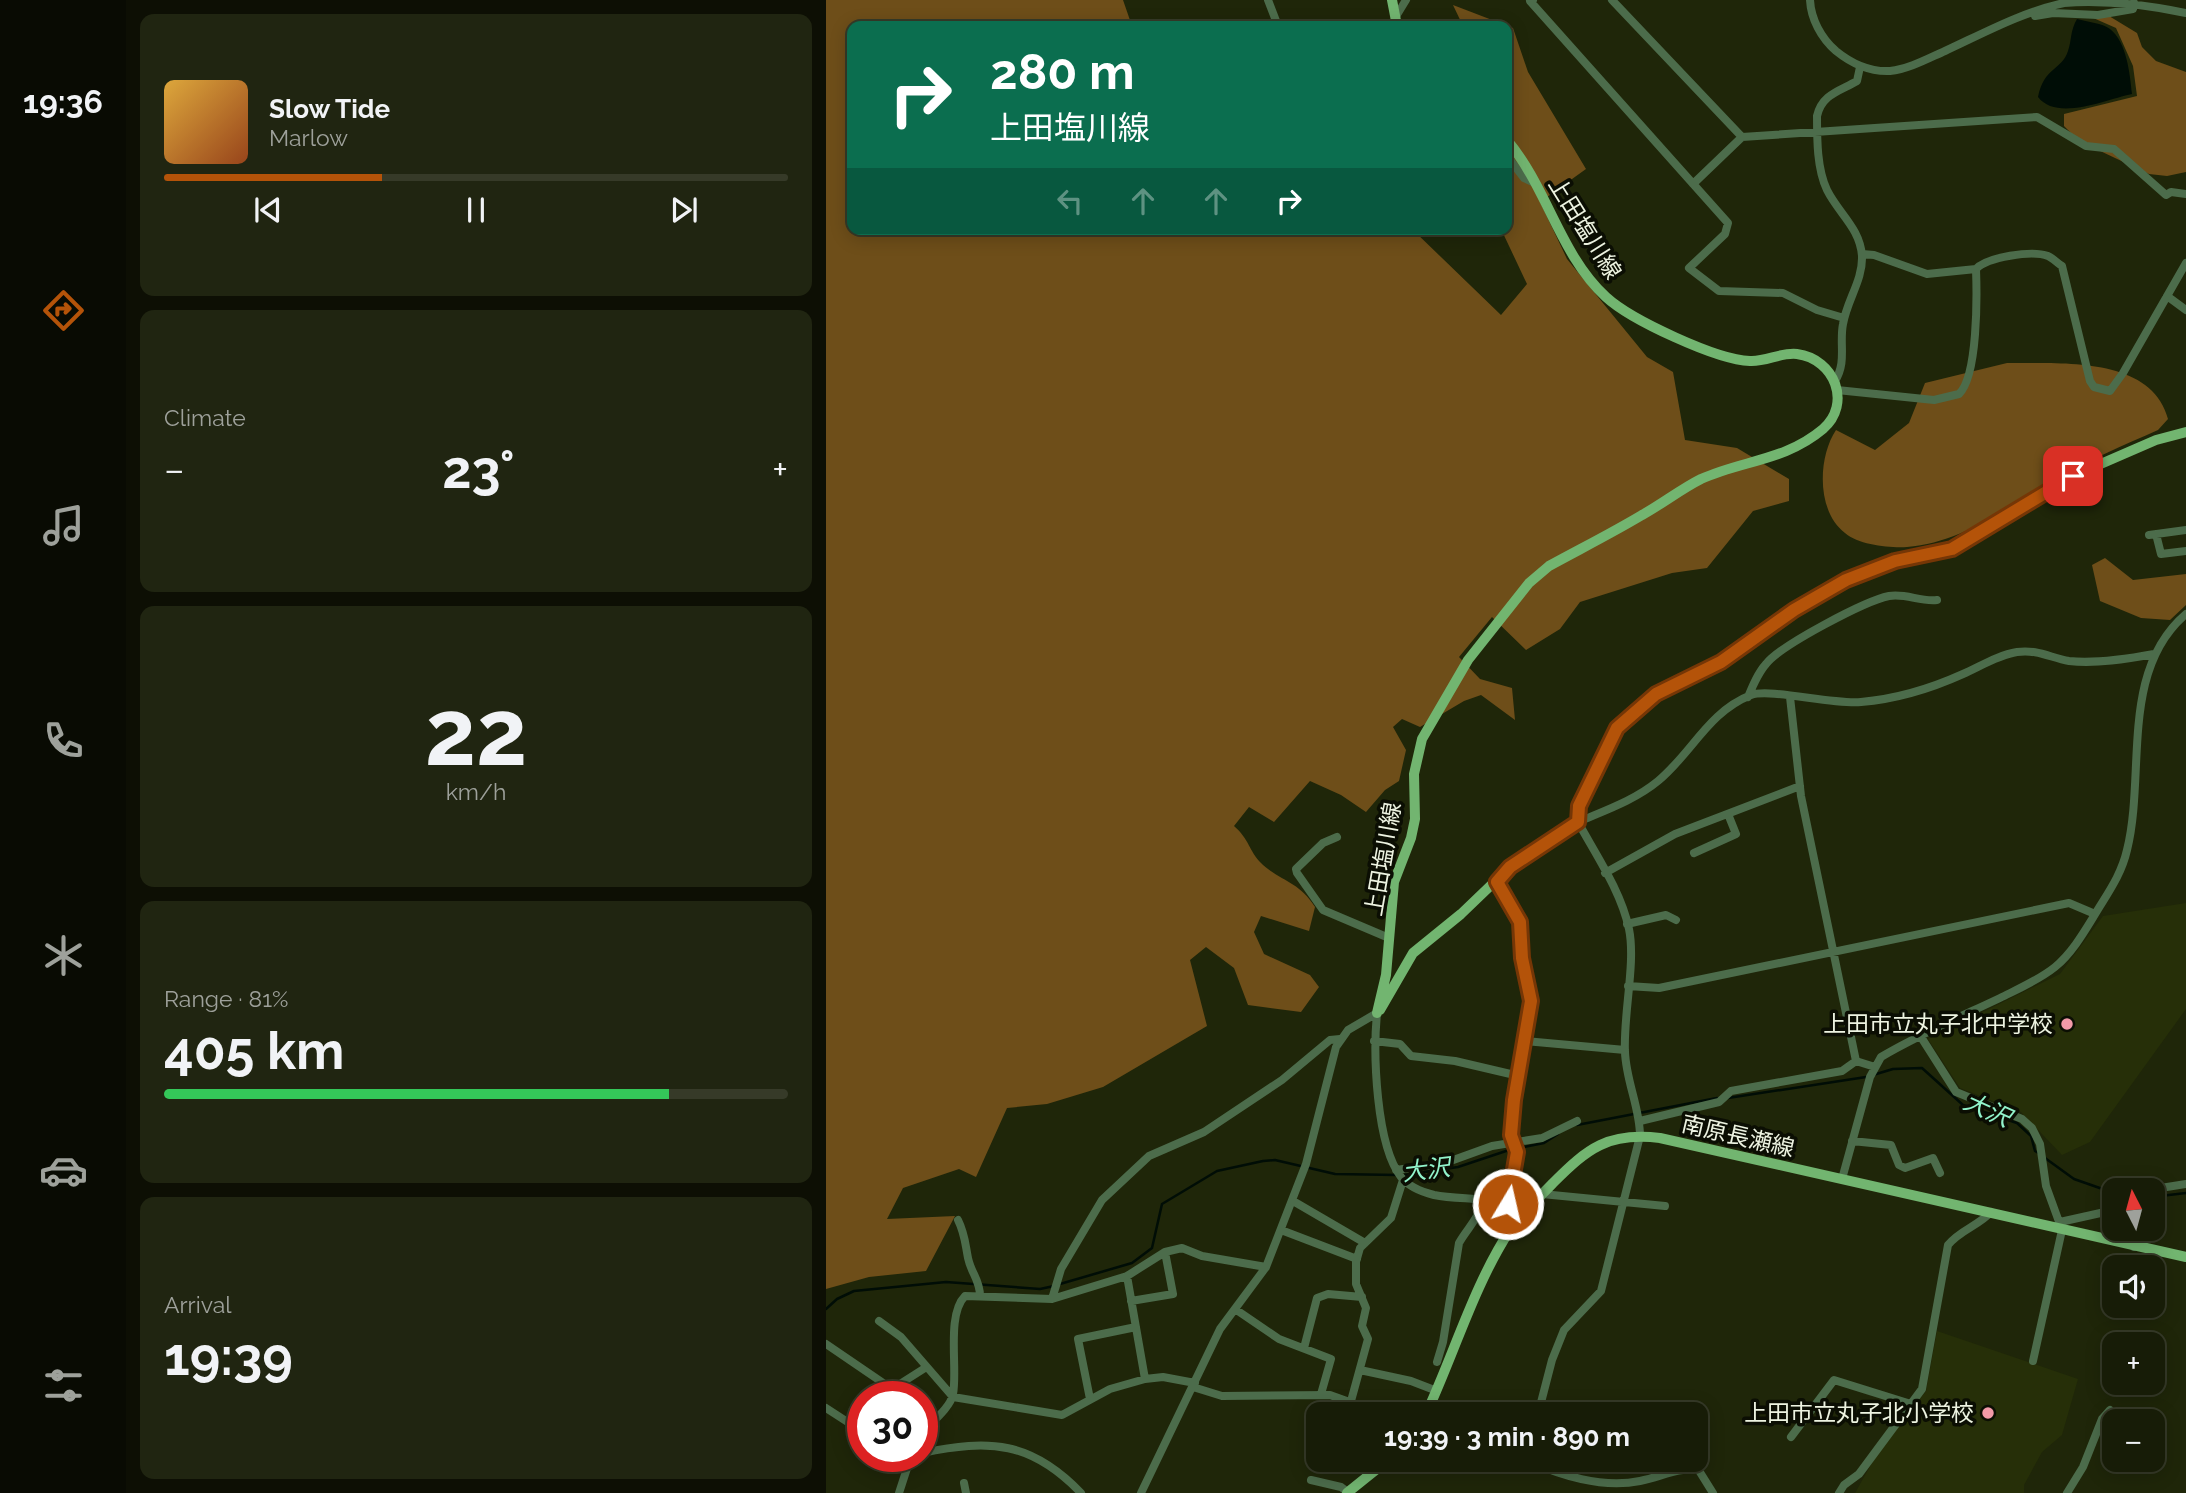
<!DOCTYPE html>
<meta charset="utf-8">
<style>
:root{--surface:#171c07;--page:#202511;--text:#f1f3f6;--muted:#9ea19b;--line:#363a28;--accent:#b45309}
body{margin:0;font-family:Raleway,"Noto Sans JP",sans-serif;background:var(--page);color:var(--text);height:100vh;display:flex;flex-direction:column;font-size:26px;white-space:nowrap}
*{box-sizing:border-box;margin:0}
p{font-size:23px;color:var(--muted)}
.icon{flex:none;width:38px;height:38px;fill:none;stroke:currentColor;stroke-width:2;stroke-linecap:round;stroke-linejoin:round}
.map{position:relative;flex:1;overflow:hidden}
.panel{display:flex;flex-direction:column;gap:14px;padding:14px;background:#0d0f04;width:700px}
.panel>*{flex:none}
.banner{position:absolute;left:21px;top:21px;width:665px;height:214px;border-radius:14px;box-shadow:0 4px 18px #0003,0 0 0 2px var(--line);background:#0b6e4f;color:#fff;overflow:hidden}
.needle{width:46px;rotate:354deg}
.buttons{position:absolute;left:1276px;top:1178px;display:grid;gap:14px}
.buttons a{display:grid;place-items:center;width:63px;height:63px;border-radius:14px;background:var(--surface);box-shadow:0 4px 18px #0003,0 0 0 2px var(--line);font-size:35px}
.speed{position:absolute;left:21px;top:1381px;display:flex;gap:14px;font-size:35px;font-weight:700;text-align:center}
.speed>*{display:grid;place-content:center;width:91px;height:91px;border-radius:50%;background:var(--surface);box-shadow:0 4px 18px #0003,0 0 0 2px var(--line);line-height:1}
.speed .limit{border:10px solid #d22;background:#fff;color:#111}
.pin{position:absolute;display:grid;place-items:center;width:60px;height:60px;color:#fff;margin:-30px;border-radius:14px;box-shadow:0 4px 10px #0006}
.me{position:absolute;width:77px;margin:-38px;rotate:9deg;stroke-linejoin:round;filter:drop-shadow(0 0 5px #0008)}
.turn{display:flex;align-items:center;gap:24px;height:147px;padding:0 28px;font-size:32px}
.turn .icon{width:91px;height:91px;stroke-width:2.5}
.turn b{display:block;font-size:49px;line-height:60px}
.lanes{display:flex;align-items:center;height:66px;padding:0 28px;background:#0003;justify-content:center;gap:35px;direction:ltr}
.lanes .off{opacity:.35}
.big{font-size:52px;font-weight:700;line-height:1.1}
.panel .tile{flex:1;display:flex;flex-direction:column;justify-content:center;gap:10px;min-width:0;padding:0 24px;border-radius:14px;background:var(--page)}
.panel .dial{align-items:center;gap:0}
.dial b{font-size:91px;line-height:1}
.song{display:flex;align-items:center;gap:21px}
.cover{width:84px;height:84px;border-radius:10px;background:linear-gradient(135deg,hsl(40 70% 55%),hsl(20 70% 35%))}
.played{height:7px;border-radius:4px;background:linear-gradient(90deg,var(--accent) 35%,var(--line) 35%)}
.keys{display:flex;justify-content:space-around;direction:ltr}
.heat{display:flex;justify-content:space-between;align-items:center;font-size:38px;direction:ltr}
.charge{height:10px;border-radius:5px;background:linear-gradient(90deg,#34c759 81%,var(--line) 0)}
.trip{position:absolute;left:480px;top:1402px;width:402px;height:70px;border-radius:14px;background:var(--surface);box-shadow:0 4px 18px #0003,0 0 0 2px var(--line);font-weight:700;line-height:70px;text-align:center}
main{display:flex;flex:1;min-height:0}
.tab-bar{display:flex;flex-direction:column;width:126px;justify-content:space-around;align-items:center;background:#090b03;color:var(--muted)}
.tab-bar .icon{width:49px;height:49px}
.tab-bar .on{color:var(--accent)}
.tab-bar b{font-size:32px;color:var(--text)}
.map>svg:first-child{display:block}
.built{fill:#262f08}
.forest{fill:#6e4e19}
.water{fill:#000d06}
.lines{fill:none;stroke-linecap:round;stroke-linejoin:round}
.stream{stroke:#000d06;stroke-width:2.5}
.minor{stroke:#4c6c4b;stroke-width:8}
.major{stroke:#72b570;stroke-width:10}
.route-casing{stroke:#753606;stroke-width:18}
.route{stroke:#b45309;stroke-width:12}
.poi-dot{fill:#f39aa8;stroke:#0b0e03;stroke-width:2.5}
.labels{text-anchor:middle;stroke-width:7;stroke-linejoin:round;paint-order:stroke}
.street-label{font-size:23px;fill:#edf3e1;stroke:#0b0e03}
.poi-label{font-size:23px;fill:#edf3e1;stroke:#0b0e03;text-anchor:end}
.water-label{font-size:24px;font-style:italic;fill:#92f4cc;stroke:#0b0e03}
</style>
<main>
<nav class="tab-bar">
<b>19:36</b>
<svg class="icon on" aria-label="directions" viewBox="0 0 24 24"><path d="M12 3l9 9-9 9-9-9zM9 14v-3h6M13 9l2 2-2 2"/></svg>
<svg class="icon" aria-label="music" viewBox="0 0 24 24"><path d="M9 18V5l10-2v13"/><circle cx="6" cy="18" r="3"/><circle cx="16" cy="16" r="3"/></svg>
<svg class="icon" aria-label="phone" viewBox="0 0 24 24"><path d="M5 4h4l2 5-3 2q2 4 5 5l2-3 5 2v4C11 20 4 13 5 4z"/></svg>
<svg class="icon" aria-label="climate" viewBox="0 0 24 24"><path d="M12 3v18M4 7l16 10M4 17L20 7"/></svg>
<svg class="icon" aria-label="car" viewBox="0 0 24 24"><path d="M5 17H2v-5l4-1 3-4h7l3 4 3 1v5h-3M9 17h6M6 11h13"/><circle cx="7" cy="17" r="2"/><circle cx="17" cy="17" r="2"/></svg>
<svg class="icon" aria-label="filters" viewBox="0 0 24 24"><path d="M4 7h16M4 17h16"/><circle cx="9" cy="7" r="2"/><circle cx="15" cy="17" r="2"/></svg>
</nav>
<section class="panel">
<div class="tile">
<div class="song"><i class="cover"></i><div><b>Slow Tide</b><p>Marlow</p></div></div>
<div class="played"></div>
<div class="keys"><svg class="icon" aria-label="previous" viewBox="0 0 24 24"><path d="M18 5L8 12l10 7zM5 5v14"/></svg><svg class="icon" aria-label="pause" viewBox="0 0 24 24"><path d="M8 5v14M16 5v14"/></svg><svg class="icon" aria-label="next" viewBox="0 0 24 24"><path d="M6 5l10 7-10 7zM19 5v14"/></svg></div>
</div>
<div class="tile"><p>Climate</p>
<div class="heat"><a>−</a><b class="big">23°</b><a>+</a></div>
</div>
<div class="tile dial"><b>22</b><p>km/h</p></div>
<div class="tile"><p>Range · 81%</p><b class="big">405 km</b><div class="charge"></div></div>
<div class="tile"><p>Arrival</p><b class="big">19:39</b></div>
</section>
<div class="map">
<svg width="1360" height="1493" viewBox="0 0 1360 1493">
<rect width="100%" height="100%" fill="#1f2609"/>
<path class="built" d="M1360,903v106l-96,133 -28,13 -41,-43 -61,-24 -32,-49 132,-65 43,-58z
M1111,1331l141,48 -16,56 -20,17 -18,33v8h-169l26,-46 45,-56z"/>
<path class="forest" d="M0,0h297l9,26h-280v203h560l89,86 26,-31 -26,-55h6v-203h-44l-10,-21 60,23 15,44 58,97 -46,33 27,57 80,98 26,15 12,68 52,8 52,31v22l-36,10 -46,57 -35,5 -92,29 -20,27 -34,21 -34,-33 -33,40 21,22 32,9 3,32 -34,-25 -17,6 -44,26 -18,-8 -9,8 13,23 -7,31 -14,9 -19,22 -25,-17 -31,-14 -36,41 -25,-15 -15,19c15,13 16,26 26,36 20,20 38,18 55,45l-6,24 -48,-15 -7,16 10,22 46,21 9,12 -18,25 -53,-7 -14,-37 -28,-21 -16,13 17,66 -104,61 -56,17 -40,4 -31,69 -17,-8 -56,19 -16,31 68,-3 -29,55 -57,6 -43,12z
M1283,16l28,17 5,14 14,14 30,11v100l-19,4 -18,-2 -70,-33 -15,-15v-12l73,-18 -4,-30 -17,-38 -25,-11z
M1181,363c51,1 144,-8 161,56l-10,11c-34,15 -69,30 -102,49 -47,26 -93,64 -149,68 -18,1 -48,-2 -62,-14 -29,-22 -27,-76 -9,-103l39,20 34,-27 16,-40z
M1279,558l28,22 53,-6v31l-16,15 -29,-2 -41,-17 -8,-36z"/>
<path class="water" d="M1251,19c11,3 25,4 33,10 17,13 20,46 22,65 -25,5 -75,28 -94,3 6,-30 24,-27 30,-46 4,-12 2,-20 9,-32z"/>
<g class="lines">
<path class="stream" d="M1047,1075l20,-6 29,-1 41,37 54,18 14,13 4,15 5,3
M902,1098l138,-21
M751,1125l140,-27
M693,1148l25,-5 14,-9
M1219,1158l29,21 40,14
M578,1175l54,-8 54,-18
M1326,1197l34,-4
M234,1284l72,-21 20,-15 10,-44 55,-33 46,-10 12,-1 60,14 62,1
M0,1309l11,-10 17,-8 92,-9 94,7 14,-3"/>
<path class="minor" d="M442,0l10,26
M707,0l-3,1 198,222 -3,11 -36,34 30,23 64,2 34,17 27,8
M786,0l130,137 295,-20 49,29 28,3 52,46 5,-3 15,2
M984,0c1,19 11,38 26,51 16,13 33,21 54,20 19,-2 37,-12 55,-20 39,-18 77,-39 119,-48 40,-3 83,2 122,10
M1209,16l18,-3 45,2 35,-6 1,-6
M569,18l11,-18
M681,156l17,22 11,5
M867,184l49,-47
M1036,254l12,1 53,19 49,-5
M1341,296l19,14
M1009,381c12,-19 4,-37 8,-57 4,-24 20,-44 19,-68 -2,-28 -23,-42 -35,-66 -10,-21 -10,-50 -10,-74 5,-22 23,-25 40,-35l3,-14
M1011,390l97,10 25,-6c19,-18 18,-99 17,-125 11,-12 56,-19 72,-13 5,2 9,7 14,10l28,115 4,6 16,4 13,-18 63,-110
M1330,534l5,20 25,-3
M1323,535l37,-5
M922,697c5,-12 10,-24 18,-33 15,-19 99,-63 123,-68 17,-3 31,6 48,4
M964,697l11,99 55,265
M511,837l-14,6 -27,26 1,4 26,37 66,28
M868,853l42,-19 -8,-20
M779,873l70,-39 125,-48
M671,882l23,40 2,36 9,43 -17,99 -3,35 6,17 -9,52
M801,924l39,-9 10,5
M802,986l31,2 410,-85 26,11
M551,1013c-4,41 -1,132 24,164 8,10 21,15 33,18 29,6 64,0 90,17
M1095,1037l35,55 66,27 10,9 8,16 6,42 16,44 -29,131
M548,1041l26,3 11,12 44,5 64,15
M699,1041l100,9
M1030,1061l19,6
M814,1121l79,-19 12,-11 111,-20 14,-10
M1026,1141l39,4 8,20 6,3 28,-10 7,15
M570,1170l49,-7 47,-17 50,-8 35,-17
M1016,1179l28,-102 11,-20c37,-22 79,-40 119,-59 18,-9 39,-18 55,-31 16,-13 28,-33 39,-51 13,-22 27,-40 33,-66 19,-76 -8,-179 59,-236
M1322,1190l38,-6
M716,1194l123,12
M467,1201l72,42
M132,1220c7,14 7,23 10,38 3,15 12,22 12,38
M1234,1222l54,-12
M455,1230l76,29
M1308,1247l4,-19
M301,1276l18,103
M226,1299l9,-30 41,-69 47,-44 55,-24 78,-52 48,-40 10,-1
M305,1301l42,-7 -8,-42
M409,1309l44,30 52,20 -10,35
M53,1321l22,16 52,60 109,18 48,-26 35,-10 18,-2 32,6
M0,1344l66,45 33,-21
M478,1348l13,-50 11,-4 34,3
M611,1362l6,-20 16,-99c9,-16 20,-24 23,-42
M534,1370l51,11 26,10
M367,1387l29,9 108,-1 53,19
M264,1399l-12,-60 58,-12
M525,1401l17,-62 -6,-13 4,-18 -10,-24v-22l4,-14 31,-30 12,-38
M0,1408l37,24
M712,1414l14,-54 12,-30 37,-39 39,-155c0,-28 -14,-55 -15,-84 -2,-37 11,-89 4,-123 -8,-38 -33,-74 -51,-107 28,-12 57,-22 80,-41 34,-28 50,-69 93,-86 19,-7 82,10 110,7 35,-3 71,-14 102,-28 18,-8 35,-19 54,-22 20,-3 34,6 52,9 27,3 58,-2 85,-7
M96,1433c9,-10 29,-26 31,-39 5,-25 -7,-79 12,-98l87,3 75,-23 38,-24 17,-4 20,8 64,11
M965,1437l43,-57 77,24
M96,1453c68,-14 109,-12 159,40
M56,1456l4,4
M699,1460c36,15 76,29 115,21 21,-4 36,-13 58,-12l15,24
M485,1480l30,7 8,6
M138,1483l2,10
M73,1493l12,-37
M315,1493l79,-164 46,-62 40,-103 30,-117 12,-17 29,-17
M1013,1493l5,-8 15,-11 63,-85 26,-144c12,-15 30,-19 43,-33
M1241,1493l16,-26 19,-48 8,-9"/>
<path class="major" d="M566,0l5,26
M554,1010l33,-57 48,-39 49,-47 68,-45 1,-16 38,-78 39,-34 65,-32 73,-52 51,-30 50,-19 57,-12 121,-73 83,-36 30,-8
M551,1013l9,-38 8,-93 17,-44 4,-19 -1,-45 8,-35 46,-79 61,-77 20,-17c31,-17 63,-33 93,-51 20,-11 39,-26 59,-36 42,-19 84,-18 122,-50 29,-25 12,-70 -26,-75 -16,-2 -31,8 -47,7 -33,-1 -119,-41 -144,-64 -46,-42 -59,-110 -99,-157
M600,1414c28,-60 48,-129 84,-184 12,-18 28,-31 43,-47 35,-35 55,-51 107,-45l526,119
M521,1493l41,-33"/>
</g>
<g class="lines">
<g class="route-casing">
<path id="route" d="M682,1204l9,-52 -6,-17 3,-35 17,-99 -9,-43 -2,-36 -23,-40 13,-15 68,-45 1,-16 38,-78 39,-34 65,-32 73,-52 52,-30 49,-19 57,-12 121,-73"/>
</g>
<use href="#route" class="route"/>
</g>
<g class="poi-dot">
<circle cx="1241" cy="1024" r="7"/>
<circle cx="1162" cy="1413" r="7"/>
</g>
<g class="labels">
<g class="street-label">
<text transform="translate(759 228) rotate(58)" y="8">上田塩川線</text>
<text transform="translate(557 859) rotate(-80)" y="8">上田塩川線</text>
<text transform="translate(912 1136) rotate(13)" y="8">南原長瀬線</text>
</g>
<g class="poi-label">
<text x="1227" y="1032">上田市立丸子北中学校</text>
<text x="1148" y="1421">上田市立丸子北小学校</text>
</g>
<g class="water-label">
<text transform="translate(1161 1110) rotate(24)" y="8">大沢</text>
<text transform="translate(600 1170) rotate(-7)" y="8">大沢</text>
</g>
</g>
</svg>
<div class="buttons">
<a><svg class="needle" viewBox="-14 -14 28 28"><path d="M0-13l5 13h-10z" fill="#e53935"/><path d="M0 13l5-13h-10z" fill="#9ea19b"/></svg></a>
<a><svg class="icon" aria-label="sound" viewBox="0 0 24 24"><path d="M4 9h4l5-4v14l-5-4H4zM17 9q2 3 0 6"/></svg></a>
<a>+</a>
<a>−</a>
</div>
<div class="speed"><div class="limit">30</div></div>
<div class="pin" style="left:1247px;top:476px;background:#d93025"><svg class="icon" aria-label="arrive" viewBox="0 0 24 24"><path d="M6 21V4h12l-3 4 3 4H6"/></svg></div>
<svg class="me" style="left:682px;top:1204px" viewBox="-20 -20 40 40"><circle r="17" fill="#b45309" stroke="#fff" stroke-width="3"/><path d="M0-11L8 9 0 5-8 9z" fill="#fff"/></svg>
<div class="trip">19:39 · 3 min · 890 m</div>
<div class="banner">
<div class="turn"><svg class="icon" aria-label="right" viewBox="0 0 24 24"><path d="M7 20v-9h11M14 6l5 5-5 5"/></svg><div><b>280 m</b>上田塩川線</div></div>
<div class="lanes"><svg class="icon off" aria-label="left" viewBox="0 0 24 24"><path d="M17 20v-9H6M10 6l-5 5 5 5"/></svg><svg class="icon off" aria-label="ahead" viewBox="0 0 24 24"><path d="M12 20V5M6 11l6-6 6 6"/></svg><svg class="icon off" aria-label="ahead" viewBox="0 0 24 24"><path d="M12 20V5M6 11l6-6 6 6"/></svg><svg class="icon" aria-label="right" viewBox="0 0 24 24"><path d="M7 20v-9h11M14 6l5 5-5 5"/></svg></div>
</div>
</div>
</main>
